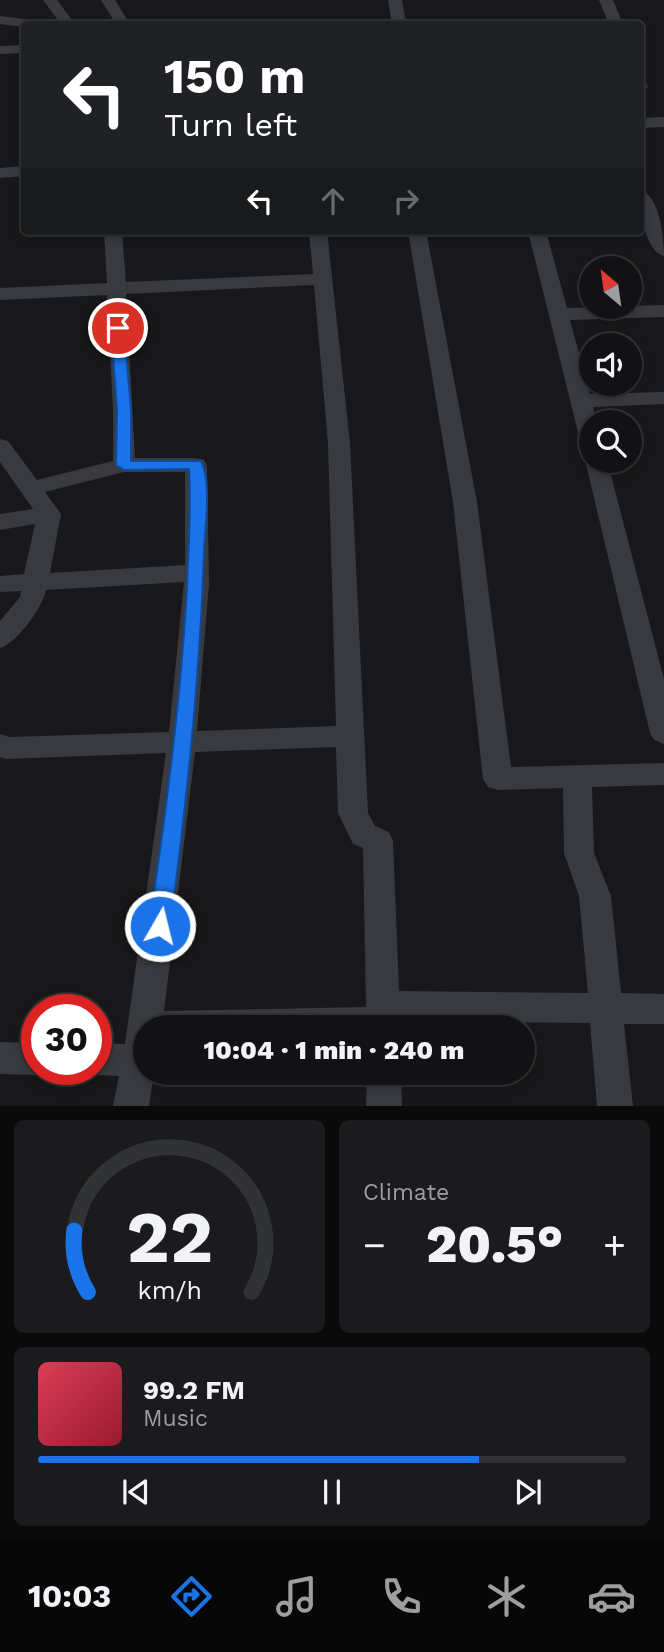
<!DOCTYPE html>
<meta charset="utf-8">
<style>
:root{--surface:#121214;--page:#1b1b1d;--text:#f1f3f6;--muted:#9c9ea0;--line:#313234;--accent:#1a73e8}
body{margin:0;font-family:"Work Sans",sans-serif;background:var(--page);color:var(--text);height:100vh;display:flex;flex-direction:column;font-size:26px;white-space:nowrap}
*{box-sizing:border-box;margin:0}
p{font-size:23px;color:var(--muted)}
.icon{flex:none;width:38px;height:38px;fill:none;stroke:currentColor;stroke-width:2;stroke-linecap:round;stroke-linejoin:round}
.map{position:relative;height:1106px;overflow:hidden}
.sheet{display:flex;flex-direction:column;gap:14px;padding:14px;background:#0a0a0b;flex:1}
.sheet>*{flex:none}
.top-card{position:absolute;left:21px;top:21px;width:623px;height:214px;border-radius:7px;box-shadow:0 4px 10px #0003,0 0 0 2px var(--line);background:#202124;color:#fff;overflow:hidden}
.needle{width:46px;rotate:331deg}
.buttons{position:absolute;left:579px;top:256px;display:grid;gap:14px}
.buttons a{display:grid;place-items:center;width:63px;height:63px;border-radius:50%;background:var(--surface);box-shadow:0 4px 10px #0003,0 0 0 2px var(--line);font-size:35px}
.speed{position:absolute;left:21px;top:994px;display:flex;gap:14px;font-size:35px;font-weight:700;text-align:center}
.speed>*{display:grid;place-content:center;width:91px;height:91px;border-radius:50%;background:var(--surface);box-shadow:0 4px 10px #0003,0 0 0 2px var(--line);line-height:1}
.speed .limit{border:10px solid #d22;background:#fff;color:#111}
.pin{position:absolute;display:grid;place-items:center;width:60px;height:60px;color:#fff;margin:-30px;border:4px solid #fff;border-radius:50%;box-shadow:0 2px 7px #0007}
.me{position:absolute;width:77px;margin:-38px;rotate:8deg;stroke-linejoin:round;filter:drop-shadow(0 0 5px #0008)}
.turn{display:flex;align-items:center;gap:24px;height:147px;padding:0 28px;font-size:32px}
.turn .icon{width:91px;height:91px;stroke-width:2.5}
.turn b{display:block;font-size:49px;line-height:60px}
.lanes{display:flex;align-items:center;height:66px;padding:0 28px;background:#0003;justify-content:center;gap:35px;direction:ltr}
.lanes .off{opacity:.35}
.big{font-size:52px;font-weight:800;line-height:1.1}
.sheet .card{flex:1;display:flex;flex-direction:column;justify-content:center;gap:10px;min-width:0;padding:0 24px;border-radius:10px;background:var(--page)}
.sheet .dial{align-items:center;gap:0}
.dial svg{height:182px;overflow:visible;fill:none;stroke:var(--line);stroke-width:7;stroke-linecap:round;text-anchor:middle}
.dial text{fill:var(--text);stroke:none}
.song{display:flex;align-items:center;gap:21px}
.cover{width:84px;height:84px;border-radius:10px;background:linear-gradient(135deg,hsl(350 70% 55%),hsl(350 70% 35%))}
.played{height:7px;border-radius:4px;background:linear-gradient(90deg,var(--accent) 75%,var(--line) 75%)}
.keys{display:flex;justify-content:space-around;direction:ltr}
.heat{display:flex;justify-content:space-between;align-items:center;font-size:38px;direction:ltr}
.sheet .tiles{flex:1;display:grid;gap:14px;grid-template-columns:1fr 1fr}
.card:last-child{grid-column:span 2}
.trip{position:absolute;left:133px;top:1015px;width:402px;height:70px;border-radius:35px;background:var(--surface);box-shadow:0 4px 10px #0003,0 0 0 2px var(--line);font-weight:800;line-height:70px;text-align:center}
.tabs{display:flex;height:112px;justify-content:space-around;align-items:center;background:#070708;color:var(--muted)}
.tabs .icon{width:49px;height:49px}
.tabs .active{color:var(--accent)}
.tabs b{font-size:32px;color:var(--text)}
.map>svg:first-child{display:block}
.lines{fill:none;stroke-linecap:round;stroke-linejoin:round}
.minor{fill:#383a40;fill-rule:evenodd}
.route{fill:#1a73e8;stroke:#114b97;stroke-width:2}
</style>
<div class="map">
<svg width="664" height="1106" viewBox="0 0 664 1106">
<rect width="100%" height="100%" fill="#18181a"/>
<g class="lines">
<path class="minor" d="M43,0h14l18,24h-14z
M101,0h14l15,24h-14z
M388,0h14l4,24h-14z
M599,0h14l10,24h-14z
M0,16l33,4 7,4h-16v3l-24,-3z
M24,45v8l-24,1v-8z
M640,80l5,1 3,6 -8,4z
M664,117v10l-24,1v-10z
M24,166v10l-24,2v-10z
M640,190c20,5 24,49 24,66 -20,-5 -24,-49 -24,-66z
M104,231h18l4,51 187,-8 -4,-43h18l23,212 18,370 7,13 14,6 4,9 6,150 189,2 -9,-97 -15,-43 -1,-65 -65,2 -10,-3 -5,-8 -30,-277 -45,-271h18l51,271 34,265 153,-4v22l-72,2 2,66 17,43 10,97 43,1v30h-40l9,82h-36l-7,-83 -190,-2v6h-255v46h9l-5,33h-36l6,-30 -23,-1 -12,-5 12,-1v-26l29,1 41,-291 -160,6 -6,-2v-23l9,3 160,-5 15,-150 -138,8c-3,17 -30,54 -46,58v-27l20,-24 1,-6 -21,1v-16l24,-2 11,-50 -35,6v-16l33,-5 -33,-47v-23l8,2 29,39 76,-19v-51l-6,-115 -107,5v-12l107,-5zM314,285l14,158 8,283 -139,5 12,-147 -2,-119 -3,-5 -8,-2h-61l-9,-164zM124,472h61v93l-135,8 11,-59 -16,-22zM336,747l2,66 15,31 10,4 3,159 -202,4 31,-259z
M528,231h18l21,77 97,-3v12l-94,3 20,74 74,-2v12l-71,3 4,15h-5v29l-8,-2 -3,-5z
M592,454v6h15l57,219v65l-10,-4 -4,-7 -65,-273z
M0,1042l37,1v26l12,1 -12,5 -37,-1z
M367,1073h34l1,33h-36z"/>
</g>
<path class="route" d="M118,324l6,4 7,82v51h70c11,21 4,66 3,90 -4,126 -17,251 -34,375l-3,7 -7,2 -8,-2 -3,-7c17,-112 32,-226 38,-339 1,-40 5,-79 2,-118l-65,1 -8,-5 1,-55 -6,-82z"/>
</svg>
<div class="buttons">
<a><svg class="needle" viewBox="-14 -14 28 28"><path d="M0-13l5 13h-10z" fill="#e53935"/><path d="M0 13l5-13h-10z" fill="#9c9ea0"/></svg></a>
<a><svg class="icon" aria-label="sound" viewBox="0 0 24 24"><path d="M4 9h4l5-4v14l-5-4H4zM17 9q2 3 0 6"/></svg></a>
<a><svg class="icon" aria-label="search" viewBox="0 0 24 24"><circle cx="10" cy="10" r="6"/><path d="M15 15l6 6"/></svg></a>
</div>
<div class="speed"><div class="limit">30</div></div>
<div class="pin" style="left:118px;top:328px;background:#d93025"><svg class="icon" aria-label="arrive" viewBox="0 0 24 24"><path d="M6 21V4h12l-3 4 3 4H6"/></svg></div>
<svg class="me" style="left:160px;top:926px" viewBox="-20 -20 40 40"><circle r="17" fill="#1a73e8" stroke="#fff" stroke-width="3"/><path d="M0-11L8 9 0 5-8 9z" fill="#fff"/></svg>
<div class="trip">10:04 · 1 min · 240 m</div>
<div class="top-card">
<div class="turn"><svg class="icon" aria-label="left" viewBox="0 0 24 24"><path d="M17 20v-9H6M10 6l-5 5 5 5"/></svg><div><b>150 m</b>Turn left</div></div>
<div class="lanes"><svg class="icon" aria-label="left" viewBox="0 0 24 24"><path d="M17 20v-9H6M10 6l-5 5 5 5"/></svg><svg class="icon off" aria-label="ahead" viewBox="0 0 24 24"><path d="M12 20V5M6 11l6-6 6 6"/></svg><svg class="icon off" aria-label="right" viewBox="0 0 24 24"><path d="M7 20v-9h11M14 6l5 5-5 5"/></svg></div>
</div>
</div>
<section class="sheet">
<div class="tiles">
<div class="card dial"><svg viewBox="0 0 100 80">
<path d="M14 69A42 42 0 1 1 86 69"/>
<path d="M14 69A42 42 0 0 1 8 42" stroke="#1a73e8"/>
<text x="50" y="56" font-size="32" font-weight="700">22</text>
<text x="50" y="72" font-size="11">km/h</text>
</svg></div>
<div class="card"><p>Climate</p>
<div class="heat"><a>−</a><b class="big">20.5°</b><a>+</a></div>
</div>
<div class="card">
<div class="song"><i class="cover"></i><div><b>99.2 FM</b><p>Music</p></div></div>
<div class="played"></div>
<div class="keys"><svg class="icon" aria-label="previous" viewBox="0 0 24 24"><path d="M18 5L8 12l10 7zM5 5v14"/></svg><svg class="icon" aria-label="pause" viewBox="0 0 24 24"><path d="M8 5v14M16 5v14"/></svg><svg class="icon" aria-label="next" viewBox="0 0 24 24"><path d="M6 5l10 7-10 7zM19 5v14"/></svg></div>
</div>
</div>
</section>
<nav class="tabs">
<b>10:03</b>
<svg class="icon active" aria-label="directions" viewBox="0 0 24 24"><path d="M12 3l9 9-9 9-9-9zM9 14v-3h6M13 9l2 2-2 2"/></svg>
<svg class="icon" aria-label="music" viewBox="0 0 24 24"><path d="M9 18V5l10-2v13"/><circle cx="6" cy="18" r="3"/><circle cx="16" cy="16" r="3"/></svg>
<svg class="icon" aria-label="phone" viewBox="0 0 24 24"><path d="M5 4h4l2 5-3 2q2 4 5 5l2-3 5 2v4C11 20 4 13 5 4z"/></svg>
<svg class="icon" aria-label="climate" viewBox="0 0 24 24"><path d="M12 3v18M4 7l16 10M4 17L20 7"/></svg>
<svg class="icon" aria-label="car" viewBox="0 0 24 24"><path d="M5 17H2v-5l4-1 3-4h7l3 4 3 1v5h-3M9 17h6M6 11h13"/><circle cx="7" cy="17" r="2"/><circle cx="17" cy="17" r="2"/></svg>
</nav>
